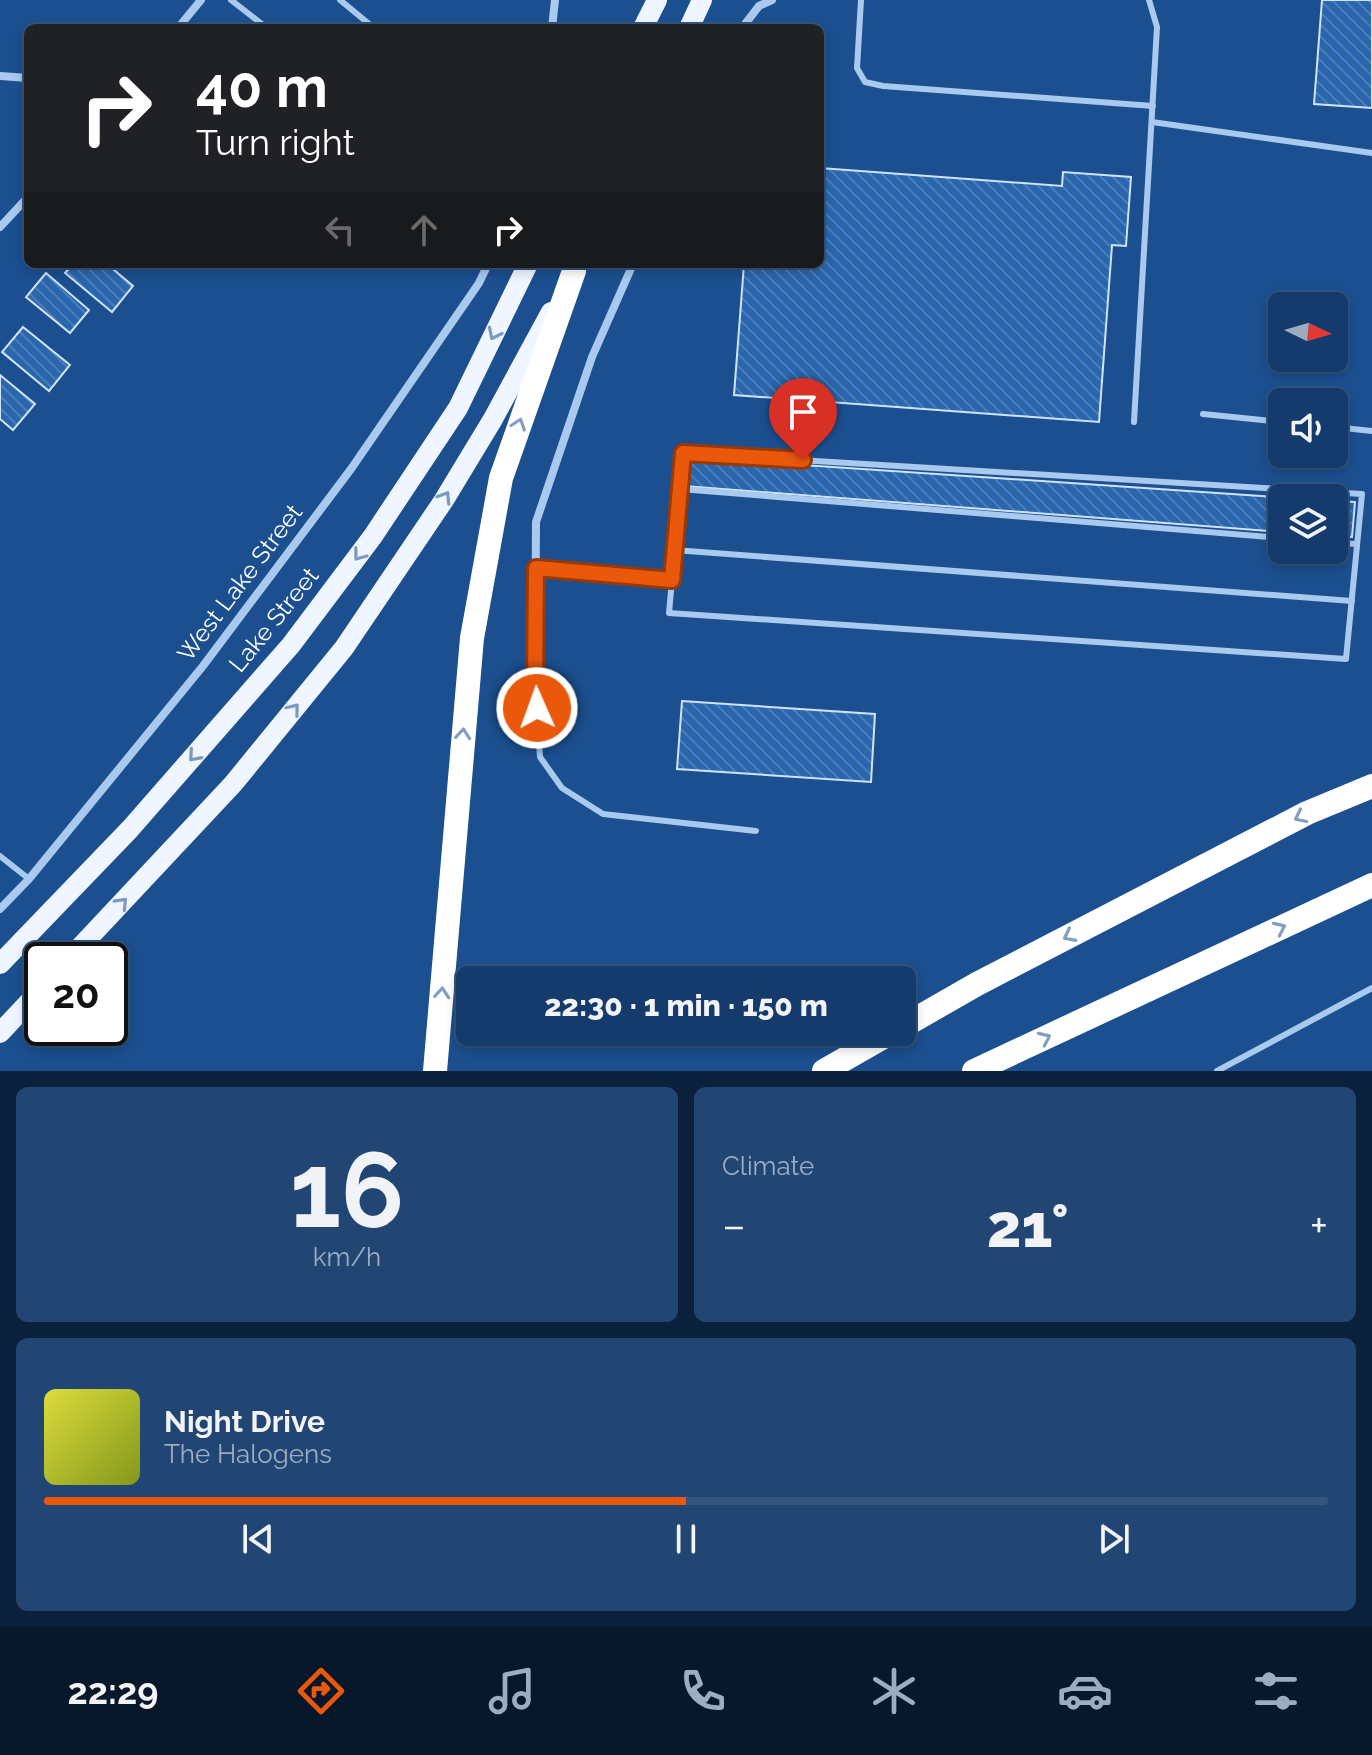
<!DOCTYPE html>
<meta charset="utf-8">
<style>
:root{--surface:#143b6b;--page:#214673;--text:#f1f3f6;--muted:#9dadc1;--line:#33557e;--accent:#ea580c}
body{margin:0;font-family:Raleway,sans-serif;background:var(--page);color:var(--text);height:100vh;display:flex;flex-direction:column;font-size:30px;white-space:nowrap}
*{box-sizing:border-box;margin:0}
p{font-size:26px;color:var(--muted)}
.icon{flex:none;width:44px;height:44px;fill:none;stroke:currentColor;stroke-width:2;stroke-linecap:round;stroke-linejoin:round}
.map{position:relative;height:1071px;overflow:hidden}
.drawer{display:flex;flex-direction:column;gap:16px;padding:16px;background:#0b203b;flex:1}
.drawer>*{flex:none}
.guide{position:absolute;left:24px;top:24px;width:800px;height:244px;border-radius:12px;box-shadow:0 4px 12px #0003,0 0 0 2px var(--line);background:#202124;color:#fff;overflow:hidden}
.needle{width:52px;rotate:95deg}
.buttons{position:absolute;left:1268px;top:292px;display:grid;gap:16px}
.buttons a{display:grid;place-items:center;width:80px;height:80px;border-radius:12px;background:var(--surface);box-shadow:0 4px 12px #0003,0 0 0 2px var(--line);font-size:40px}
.speed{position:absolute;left:24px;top:942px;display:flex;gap:16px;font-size:40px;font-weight:700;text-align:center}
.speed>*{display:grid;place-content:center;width:104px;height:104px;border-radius:50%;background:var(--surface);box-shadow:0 4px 12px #0003,0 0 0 2px var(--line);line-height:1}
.speed .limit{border:4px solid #111;border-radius:12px;background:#fff;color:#111}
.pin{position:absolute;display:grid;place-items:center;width:68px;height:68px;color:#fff;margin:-82px -34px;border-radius:50% 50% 50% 0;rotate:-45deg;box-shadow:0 0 8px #0007}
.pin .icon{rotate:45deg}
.me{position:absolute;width:88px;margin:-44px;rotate:358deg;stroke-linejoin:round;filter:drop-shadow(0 0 6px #0008)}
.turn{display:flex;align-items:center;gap:28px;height:168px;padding:0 40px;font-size:36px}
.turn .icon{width:104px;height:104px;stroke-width:2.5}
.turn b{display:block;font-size:56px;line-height:68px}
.lanes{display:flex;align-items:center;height:76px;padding:0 40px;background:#0003;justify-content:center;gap:40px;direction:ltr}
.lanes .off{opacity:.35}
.big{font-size:60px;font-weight:800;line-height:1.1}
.drawer .widget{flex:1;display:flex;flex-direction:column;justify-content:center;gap:12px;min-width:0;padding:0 28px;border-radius:12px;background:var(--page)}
.drawer .dial{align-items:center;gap:0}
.dial b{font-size:104px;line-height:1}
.song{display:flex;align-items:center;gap:24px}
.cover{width:96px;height:96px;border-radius:12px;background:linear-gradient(135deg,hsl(60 70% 55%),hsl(70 70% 35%))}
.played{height:8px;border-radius:4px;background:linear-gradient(90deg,var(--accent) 50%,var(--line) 50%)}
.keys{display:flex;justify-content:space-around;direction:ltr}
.heat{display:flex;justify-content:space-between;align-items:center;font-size:44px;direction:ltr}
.drawer .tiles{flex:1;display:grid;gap:16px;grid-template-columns:1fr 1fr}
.widget:last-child{grid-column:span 2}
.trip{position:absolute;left:456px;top:966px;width:460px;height:80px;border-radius:12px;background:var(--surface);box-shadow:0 4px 12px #0003,0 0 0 2px var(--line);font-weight:800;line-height:80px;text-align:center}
.dock{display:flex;height:128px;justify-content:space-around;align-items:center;background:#08182b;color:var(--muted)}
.dock .icon{width:56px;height:56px}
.dock .current{color:var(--accent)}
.dock b{font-size:36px;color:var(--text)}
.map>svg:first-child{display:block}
.building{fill:url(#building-back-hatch);stroke:#cfe3fa;stroke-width:2}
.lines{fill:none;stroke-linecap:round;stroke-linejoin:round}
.lane{stroke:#a9c9ee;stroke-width:6}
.street{stroke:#a9c9ee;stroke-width:8}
.primary{stroke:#f0f6ff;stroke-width:20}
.highway{stroke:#fff;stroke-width:24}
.oneway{stroke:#7b9ac1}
.oneway2{stroke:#829ec1}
.route-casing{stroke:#983908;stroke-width:20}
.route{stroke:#ea580c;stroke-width:14}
.labels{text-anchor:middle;stroke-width:8;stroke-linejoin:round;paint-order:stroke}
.street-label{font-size:24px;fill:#fff;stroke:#1b4f8f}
</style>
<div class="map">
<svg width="1372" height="1071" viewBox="0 0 1372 1071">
<defs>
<pattern id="building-back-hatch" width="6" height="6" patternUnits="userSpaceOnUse" patternTransform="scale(2)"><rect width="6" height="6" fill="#2a66ad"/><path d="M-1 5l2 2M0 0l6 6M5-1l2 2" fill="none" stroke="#4a7db9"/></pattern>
</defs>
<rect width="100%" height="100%" fill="#1b4f8f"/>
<path class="building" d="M1322,0h50v108l-58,-4z
M820,168l242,18 1,-14 68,5 -5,69 -14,-1 -13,177 -365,-27 10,-131h76z
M73,264h34l26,22 -21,26 -47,-39z
M46,273l43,37 -19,23 -44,-36z
M23,327l47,38 -21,26 -47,-39z
M0,375l35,29 -22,26 -13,-11z
M686,457l606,41h-10v34l-598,-46z
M1334,501l21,1 -3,35 -18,-1z
M682,701l193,13 -4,68 -194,-13z"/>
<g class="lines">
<path class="lane" d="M231,0l36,28
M340,0l34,28
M861,0l-4,68 8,14 18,4 270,20
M1152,122l220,31
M1278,316h4
M1334,319l10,1
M1203,414l79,8
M1134,422l23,-395 -8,-27
M1334,427l38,4
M680,489l602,49
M1334,543l23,1
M674,550l678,51
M536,568l136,12 11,-127 679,41 -16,165 -677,-46 3,-33
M535,683l5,74 22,31 41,26 153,17
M0,856l29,23
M1217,1071l155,-83"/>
<path class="street" d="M178,28l23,-28
M552,28l3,-28
M742,28l17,-22 13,-6
M0,76l28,2
M0,227l28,-30
M535,683l1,-161 56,-165 41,-93
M0,909l29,-30 174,-213 148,-197 128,-186 9,-19"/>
<path class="primary" d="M643,28l14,-28
M689,28l13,-28
M68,960l165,-176 111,-136 100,-148 49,-81 58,-107
M0,964l130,-135 161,-184 82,-109 85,-128 70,-144
M0,1033l42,-45"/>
<path class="highway" d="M902,1027l75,-43 330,-171 65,-27
M435,1071l37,-433 29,-160 73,-207
M824,1071l68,-39
M974,1071l398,-186"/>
</g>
<defs><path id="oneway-chevron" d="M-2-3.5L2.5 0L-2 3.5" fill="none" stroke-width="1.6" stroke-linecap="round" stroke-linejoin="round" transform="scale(2)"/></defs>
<g class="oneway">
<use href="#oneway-chevron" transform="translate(494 334) rotate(116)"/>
<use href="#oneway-chevron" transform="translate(445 497) rotate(-58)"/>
<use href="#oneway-chevron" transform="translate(359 555) rotate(127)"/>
<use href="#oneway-chevron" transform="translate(294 709) rotate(-51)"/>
<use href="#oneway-chevron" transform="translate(194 756) rotate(131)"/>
<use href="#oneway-chevron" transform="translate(122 903) rotate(-47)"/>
</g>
<g class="oneway2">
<use href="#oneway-chevron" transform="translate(519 424) rotate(-71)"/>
<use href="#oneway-chevron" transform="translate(463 734) rotate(-85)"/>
<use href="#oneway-chevron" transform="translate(1300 817) rotate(154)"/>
<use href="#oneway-chevron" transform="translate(1280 928) rotate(-25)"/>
<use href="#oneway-chevron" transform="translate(1069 936) rotate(153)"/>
<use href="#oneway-chevron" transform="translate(442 993) rotate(-85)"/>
<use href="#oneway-chevron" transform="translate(1045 1038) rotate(-25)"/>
</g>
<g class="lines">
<g class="route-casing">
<path id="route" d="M537,708l-2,-25 1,-115 136,12 11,-127 120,7"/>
</g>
<use href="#route" class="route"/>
</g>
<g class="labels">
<g class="street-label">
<text transform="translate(240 583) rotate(-53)" y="8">West Lake Street</text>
<text transform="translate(274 620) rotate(-51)" y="8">Lake Street</text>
</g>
</g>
</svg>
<div class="buttons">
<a><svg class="needle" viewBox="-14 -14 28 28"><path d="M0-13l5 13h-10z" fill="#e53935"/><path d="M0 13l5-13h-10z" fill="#9dadc1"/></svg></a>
<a><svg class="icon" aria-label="sound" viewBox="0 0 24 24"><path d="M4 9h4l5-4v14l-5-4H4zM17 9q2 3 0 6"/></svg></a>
<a><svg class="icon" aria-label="layers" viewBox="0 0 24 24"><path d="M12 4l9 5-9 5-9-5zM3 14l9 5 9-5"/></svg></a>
</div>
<div class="speed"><div class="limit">20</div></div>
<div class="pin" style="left:803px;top:460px;background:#d93025"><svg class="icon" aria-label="arrive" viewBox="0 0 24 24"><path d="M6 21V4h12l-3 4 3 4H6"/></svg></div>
<svg class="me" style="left:537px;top:708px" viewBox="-20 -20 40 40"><circle r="17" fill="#ea580c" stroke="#fff" stroke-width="3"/><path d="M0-11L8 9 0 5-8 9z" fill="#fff"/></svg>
<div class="trip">22:30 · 1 min · 150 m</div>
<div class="guide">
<div class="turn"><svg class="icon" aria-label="right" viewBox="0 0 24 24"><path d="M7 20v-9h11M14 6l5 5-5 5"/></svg><div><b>40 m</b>Turn right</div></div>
<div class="lanes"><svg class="icon off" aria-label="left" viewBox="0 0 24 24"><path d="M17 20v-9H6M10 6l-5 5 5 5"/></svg><svg class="icon off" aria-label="ahead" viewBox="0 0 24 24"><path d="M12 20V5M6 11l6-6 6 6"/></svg><svg class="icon" aria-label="right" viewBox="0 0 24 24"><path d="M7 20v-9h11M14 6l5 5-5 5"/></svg></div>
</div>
</div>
<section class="drawer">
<div class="tiles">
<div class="widget dial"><b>16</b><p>km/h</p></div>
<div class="widget"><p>Climate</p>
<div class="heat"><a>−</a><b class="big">21°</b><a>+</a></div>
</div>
<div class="widget">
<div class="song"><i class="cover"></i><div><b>Night Drive</b><p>The Halogens</p></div></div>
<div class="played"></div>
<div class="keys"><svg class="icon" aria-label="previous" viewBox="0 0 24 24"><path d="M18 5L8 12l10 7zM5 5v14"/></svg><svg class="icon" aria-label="pause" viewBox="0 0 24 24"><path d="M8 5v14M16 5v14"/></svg><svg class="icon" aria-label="next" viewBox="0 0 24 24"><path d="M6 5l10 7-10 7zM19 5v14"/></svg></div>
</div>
</div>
</section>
<nav class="dock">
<b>22:29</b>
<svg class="icon current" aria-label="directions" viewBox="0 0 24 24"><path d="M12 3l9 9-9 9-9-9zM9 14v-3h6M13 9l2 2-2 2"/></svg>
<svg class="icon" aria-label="music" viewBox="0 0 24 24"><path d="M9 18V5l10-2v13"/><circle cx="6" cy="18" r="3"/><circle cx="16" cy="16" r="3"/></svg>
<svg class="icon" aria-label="phone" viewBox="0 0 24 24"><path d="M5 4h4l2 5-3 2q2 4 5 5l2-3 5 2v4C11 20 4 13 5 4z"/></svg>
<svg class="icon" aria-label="climate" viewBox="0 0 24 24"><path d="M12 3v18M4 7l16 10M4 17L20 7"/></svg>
<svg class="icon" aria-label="car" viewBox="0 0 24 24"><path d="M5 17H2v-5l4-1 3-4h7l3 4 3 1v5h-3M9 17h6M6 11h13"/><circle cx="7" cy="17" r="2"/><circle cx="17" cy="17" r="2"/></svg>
<svg class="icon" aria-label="filters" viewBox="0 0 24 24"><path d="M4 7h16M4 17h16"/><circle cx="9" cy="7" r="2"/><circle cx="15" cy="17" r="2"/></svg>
</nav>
